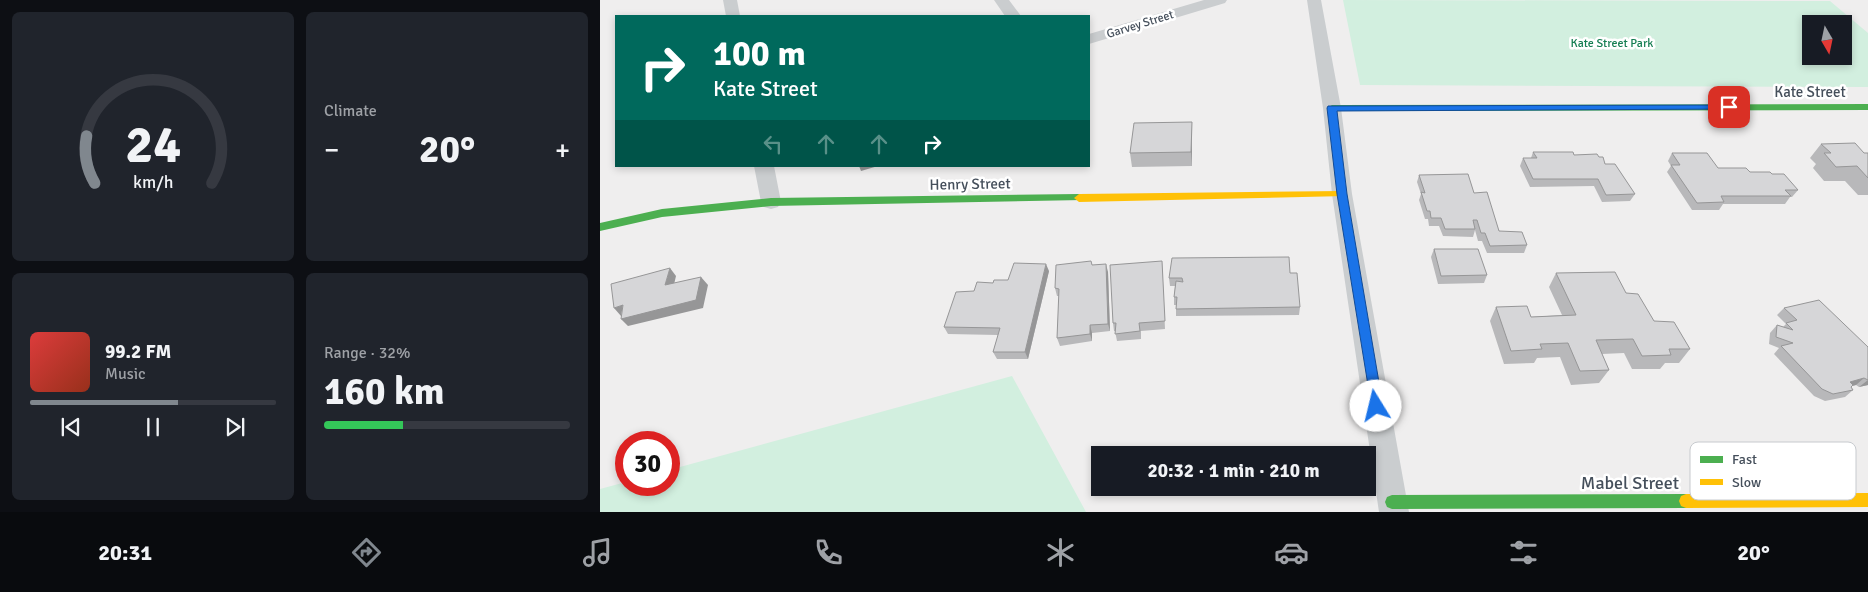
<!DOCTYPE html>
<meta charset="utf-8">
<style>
:root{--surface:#171b24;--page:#20242c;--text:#f1f3f6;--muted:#9ea1a6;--line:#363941;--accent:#80878e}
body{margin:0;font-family:Signika,sans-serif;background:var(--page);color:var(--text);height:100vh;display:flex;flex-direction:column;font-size:19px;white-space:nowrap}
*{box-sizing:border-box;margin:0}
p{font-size:16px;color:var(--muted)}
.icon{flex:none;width:28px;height:28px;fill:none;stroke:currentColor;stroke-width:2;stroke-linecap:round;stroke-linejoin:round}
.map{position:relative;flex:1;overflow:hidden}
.panel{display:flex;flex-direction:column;gap:12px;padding:12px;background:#0d0f14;width:600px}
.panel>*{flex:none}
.top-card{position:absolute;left:15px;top:15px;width:475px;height:152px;border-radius:0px;box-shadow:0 2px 8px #0003;background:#00695c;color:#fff;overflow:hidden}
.needle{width:32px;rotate:171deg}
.controls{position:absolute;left:1202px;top:15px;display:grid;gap:10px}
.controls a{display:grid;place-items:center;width:50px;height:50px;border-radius:0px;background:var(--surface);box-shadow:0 2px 8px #0003;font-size:25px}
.speed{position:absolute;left:15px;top:431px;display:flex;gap:10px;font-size:25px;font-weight:700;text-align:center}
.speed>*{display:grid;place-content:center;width:65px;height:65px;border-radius:50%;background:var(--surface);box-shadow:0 2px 8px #0003;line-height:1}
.speed .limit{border:8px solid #d22;background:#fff;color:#111}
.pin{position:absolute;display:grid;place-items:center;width:42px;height:42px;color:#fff;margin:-21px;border-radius:10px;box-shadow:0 2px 8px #0006}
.me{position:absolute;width:55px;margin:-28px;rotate:351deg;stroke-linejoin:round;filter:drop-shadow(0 0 4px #0008)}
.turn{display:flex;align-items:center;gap:18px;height:105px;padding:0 15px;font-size:22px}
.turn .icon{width:65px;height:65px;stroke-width:2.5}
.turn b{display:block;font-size:35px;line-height:42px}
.lanes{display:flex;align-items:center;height:48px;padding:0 15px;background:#0003;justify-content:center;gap:25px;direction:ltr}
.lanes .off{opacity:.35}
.big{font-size:38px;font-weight:700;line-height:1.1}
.panel .card{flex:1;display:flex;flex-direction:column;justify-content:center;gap:8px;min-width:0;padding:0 18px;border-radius:8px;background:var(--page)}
.panel .dial{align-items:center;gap:0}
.dial svg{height:130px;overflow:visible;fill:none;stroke:var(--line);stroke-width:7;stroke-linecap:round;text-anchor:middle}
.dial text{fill:var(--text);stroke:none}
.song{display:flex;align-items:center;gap:15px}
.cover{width:60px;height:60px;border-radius:8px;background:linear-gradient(135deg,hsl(0 70% 55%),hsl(10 70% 35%))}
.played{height:5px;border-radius:2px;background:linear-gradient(90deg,var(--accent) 60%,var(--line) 60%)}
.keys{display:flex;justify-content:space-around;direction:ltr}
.heat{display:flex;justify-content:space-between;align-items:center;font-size:28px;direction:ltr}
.charge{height:8px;border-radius:4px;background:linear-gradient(90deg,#34c759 32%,var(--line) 0)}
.panel .tiles{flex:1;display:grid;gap:12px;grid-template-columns:repeat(2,1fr)}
.trip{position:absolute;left:491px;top:446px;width:285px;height:50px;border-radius:0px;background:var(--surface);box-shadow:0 2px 8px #0003;font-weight:700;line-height:50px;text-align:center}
.dock{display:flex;height:80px;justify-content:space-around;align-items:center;background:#090b0e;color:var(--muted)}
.dock .icon{width:35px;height:35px}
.dock .active{color:var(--accent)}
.dock b{font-size:22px;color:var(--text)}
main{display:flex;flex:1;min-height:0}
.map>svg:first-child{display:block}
.green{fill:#d2efdf;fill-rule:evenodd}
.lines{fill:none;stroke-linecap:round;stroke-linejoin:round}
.street{fill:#cacdcf;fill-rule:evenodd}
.fast{fill:#4caf50;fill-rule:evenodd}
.slow{fill:#ffc107;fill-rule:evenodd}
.wall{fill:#b8b8ba}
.shaded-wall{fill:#969697}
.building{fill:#d6d6d8;stroke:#969697}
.route{fill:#1a73e8;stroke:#114b97}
.labels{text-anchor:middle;stroke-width:5;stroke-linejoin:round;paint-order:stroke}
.far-street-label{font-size:12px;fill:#454f5b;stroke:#fff}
.far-park-label{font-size:12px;fill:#157e52;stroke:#fff}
.street-label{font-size:15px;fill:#454f5b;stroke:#fff}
.near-street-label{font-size:18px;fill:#454f5b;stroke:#fff}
.key{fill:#fff;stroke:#c7cace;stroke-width:1}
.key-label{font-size:14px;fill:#454f5b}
</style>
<main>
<section class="panel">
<div class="tiles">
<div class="card dial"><svg viewBox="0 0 100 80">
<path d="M14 69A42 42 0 1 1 86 69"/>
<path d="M14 69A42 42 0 0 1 9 40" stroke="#80878e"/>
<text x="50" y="56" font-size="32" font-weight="700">24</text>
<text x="50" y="72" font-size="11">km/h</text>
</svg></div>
<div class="card"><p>Climate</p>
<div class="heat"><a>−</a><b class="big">20°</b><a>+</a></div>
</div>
<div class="card">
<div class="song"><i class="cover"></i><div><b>99.2 FM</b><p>Music</p></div></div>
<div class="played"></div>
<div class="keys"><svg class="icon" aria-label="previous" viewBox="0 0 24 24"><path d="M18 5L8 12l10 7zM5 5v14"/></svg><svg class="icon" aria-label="pause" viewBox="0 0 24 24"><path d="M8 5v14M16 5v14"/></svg><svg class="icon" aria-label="next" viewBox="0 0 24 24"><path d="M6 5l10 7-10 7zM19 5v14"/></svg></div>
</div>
<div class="card"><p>Range · 32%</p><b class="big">160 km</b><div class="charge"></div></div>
</div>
</section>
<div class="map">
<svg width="1268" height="512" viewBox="0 0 1268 512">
<rect width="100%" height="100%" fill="#efeeee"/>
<path class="green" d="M743,0l487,1 38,32v54l-508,-2zM1211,24h33v32h-33z
M412,376l74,136h-486v-23l26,-7v3h43v-15z"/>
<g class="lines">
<path class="street" d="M123,0h14l3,16h-14z
M394,0h15l12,16h-16z
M604,0h23l-2,3 -136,41v-10z
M707,0h14l20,108 11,86 57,318h-30l-47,-318 -9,-86z
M154,166h20l7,36 -3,5 -7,2 -7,-2 -3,-5z"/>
<path class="fast" d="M1268,104v6l-536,1 -5,-3 5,-3z
M479,194l5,4 -1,2 -312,6 -109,11 -62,14v-8l62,-14 109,-11z
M1086,494l5,2 2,5 -2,5 -5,2 -294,1 -5,-2 -2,-5 2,-5 5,-2z"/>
<path class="slow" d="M742,191l4,1 1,2 -1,2 -267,6 -5,-4 5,-4z
M1268,493v14l-182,1 -5,-2 -2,-5 2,-5 5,-2z"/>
</g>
<path class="wall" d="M592,122v44l-60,1 -2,-14z
M1221,144l43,9h4v42h-10l-13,-14h-21l-11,-13 3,-4 -6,-6z
M933,152l41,3 31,9 30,30 -5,7 -28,1 -8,-16 -64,1 -10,-21 3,-8h8z
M1072,153l46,15 32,4 22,2 26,16 -6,7h-2l-5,7h-62l-4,6h-27l-25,-38 4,-6 -3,-5z
M819,175l55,18 25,38 28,14 -3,8h-37l-5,-12h-4l-3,-11 -2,7 -30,-1 -4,-10h-10l-1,-7h-3l-6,-19 2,-6 -4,-12z
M834,249l53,26 -3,8 -46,1 -7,-27z
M562,261l3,68 -24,2v8l-24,2 -2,-10h-1l-1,-8z
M492,265l16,7 2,59 -18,2v8l-32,5 -3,-8 2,-42h-2l-2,-8z
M449,271l-21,88h-31l-4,-7 5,-17 -50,-1 -4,-7 49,-44z
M690,273l10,34 -1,8 -123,1v-11h-2v-8l1,-11h-5l-1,-8z
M956,273l70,20 28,28 36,28 -11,14h-14l-5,6h-28l-8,-16 -22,1 7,16 -10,13 -28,2 -11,-28 -23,1 -3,5 -30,1 -14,-43 6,-14 35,10 31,-2 -13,-28z
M1184,308l84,39v38l-9,2 -3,-2 -4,1 -1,1 2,3 -8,7 -20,4 -11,-5 -40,-42 5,-6 -10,-4 1,-11 7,-8 6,2 3,-3 -9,-9z"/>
<path class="shaded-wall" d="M592,122v44l-1,-14z
M259,166h19l-17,5z
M446,264l3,7 -21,88 -3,-7z
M506,264l2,8 2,59 -2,-7z
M70,268l6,8 -4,17 -7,-8z
M101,277l7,8 -5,23 -75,18 -7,-7z
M23,305l-2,11 -7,-8z
M490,325l2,8v8l-2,-7z
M1264,378l-8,7 -4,1 -2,-4z
M1268,380v5l-9,2z"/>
<path class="building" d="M592,122l-1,30 -61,1 4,-30z
M1255,143l9,10h4v25l-11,-12 -21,1 -12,-14h7l-10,-9z
M933,152h40l1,3 23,-1 2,3h4l2,7h10l20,30 -29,1 -8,-16h-65l-10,-21h14z
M1072,153h35l11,15h28l4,4h20l2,2h12l14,16h-13l6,6h-70l3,6 -27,1 -26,-38h9z
M868,174l6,19 13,-1 12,39 23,1 5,13 -37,1 -5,-13h-4l-4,-13h-4l2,9h-30l-4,-11h-10l-1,-7h-3l-6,-19 4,1 -6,-18z
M834,249h44l9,26 -46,1z
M689,257l1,16h7l3,34 -124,2 1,-12h-3l2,-16 7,1 -1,-4h-13l3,-20z
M491,261l1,4 14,-1 2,60 -18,1v9l-33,4 2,-49 -4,-1 1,-23z
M562,261l3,60 -26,2 1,8 -25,3 1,-11h-3l-3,-58z
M414,263l32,1 -21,88h-32l7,-24 -56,-1 12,-35 18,-1 3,-9 16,1 1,-3h14z
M70,268l-5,17 36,-8 -5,23 -75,19 2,-14 -9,3 -3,-24z
M1015,272l11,21 12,1 16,27 20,1 16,27h-21l2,6 -29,1 -9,-17 -37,1 13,30 -29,1 -12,-28 -28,1 2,5 -31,2 -15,-44 31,-1 4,11 45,-2 -20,-42z
M1219,300l49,47v33l-4,-2 -14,4 3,3 -2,2 2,3 -20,4 -11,-5 -41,-43 12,-3 -17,-6 1,-12 16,5 -7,-7 11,-3 -13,-12z"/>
<path class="route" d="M1129,105l5,2 -2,2 -395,2 10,83 36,212 -2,4 -5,1 -4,-1 -35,-216 -10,-86 1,-2z"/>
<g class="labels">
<g class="far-street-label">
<text transform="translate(540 24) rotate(-17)" y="4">Garvey Street</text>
</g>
<g class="far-park-label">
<text x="1012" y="47">Kate Street Park</text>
</g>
<g class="street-label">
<text x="1210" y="97">Kate Street</text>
<text transform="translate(370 184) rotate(-1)" y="5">Henry Street</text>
</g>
<g class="near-street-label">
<text x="1030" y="489">Mabel Street</text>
</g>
</g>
<rect x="1090" y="442" width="166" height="58" rx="8" class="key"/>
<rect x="1100" y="456" width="23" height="7" fill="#4caf50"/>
<rect x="1100" y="479" width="23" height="6" fill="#ffc107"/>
<g class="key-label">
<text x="1132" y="464">Fast</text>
<text x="1132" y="487">Slow</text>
</g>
</svg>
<div class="controls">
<a><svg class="needle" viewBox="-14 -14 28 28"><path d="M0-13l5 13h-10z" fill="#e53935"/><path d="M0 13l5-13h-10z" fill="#9ea1a6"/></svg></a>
</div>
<div class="speed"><div class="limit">30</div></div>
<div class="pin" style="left:1129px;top:107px;background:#d93025"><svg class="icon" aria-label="arrive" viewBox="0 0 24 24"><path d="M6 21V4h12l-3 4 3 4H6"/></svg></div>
<svg class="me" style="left:776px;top:406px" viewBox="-20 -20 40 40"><circle r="19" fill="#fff"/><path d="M0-13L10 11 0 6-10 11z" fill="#1a73e8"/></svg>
<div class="trip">20:32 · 1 min · 210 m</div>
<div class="top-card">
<div class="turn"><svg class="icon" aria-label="right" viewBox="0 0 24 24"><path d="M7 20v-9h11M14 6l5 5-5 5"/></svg><div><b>100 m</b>Kate Street</div></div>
<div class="lanes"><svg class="icon off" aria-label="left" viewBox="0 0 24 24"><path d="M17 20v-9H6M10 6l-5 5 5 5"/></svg><svg class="icon off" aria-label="ahead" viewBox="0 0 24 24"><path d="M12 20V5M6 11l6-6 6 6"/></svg><svg class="icon off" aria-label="ahead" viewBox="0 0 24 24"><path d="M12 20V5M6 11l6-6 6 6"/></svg><svg class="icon" aria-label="right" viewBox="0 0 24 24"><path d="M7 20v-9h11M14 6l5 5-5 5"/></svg></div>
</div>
</div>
</main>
<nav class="dock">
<b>20:31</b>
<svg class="icon active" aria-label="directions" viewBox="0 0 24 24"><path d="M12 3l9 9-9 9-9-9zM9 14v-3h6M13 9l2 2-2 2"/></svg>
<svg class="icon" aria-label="music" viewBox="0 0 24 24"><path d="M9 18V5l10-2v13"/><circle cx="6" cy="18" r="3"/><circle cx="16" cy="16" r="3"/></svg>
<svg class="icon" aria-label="phone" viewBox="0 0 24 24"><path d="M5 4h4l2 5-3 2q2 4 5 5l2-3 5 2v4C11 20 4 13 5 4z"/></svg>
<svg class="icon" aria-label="climate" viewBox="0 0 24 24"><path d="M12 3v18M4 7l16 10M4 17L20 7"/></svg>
<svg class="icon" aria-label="car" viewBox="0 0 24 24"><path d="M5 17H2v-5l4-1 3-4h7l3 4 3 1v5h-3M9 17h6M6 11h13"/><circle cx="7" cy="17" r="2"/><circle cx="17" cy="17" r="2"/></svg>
<svg class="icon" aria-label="filters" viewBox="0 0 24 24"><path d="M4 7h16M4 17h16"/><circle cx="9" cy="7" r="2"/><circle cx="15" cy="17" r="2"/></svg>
<b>20°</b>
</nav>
